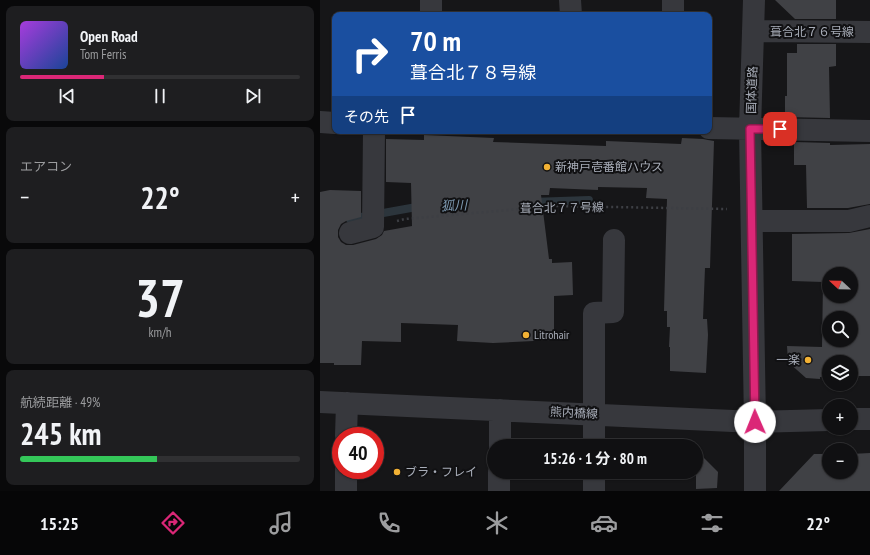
<!DOCTYPE html>
<html lang="ja">
<meta charset="utf-8">
<style>
:root{--surface:#101012;--page:#1e1e20;--text:#f1f3f6;--muted:#9c9d9f;--line:#303032;--accent:#db2777}
body{margin:0;font-family:"PT Sans Narrow","Noto Sans JP",sans-serif;background:var(--page);color:var(--text);height:100vh;display:flex;flex-direction:column;font-size:15px;white-space:nowrap}
*{box-sizing:border-box;margin:0}
p{font-size:13px;color:var(--muted)}
.icon{flex:none;width:22px;height:22px;fill:none;stroke:currentColor;stroke-width:2;stroke-linecap:round;stroke-linejoin:round}
.map{position:relative;flex:1;overflow:hidden}
.details{display:flex;flex-direction:column;gap:6px;padding:6px;background:#09090a;width:320px}
.details>*{flex:none}
.top-card{position:absolute;left:12px;top:12px;width:380px;height:122px;border-radius:8px;box-shadow:0 1px 3px #0004,0 0 0 1px var(--line);background:#1a4fa0;color:#fff;overflow:hidden}
.needle{width:26px;rotate:292deg}
.controls{position:absolute;left:502px;top:267px;display:grid;gap:8px}
.controls a{display:grid;place-items:center;width:36px;height:36px;border-radius:50%;background:var(--surface);box-shadow:0 1px 3px #0004,0 0 0 1px var(--line);font-size:20px}
.speed{position:absolute;left:12px;top:427px;display:flex;gap:8px;font-size:20px;font-weight:700;text-align:center}
.speed>*{display:grid;place-content:center;width:52px;height:52px;border-radius:50%;background:var(--surface);box-shadow:0 1px 3px #0004,0 0 0 1px var(--line);line-height:1}
.speed .limit{border:6px solid #d22;background:#fff;color:#111}
.pin{position:absolute;display:grid;place-items:center;width:34px;height:34px;color:#fff;margin:-17px;border-radius:8px;box-shadow:0 2px 6px #0006}
.me{position:absolute;width:44px;margin:-22px;rotate:359deg;stroke-linejoin:round;filter:drop-shadow(0 0 3px #0008)}
.turn{display:flex;align-items:center;gap:14px;height:84px;padding:0 12px;font-size:18px}
.turn .icon{width:52px;height:52px;stroke-width:2.5}
.turn b{display:block;font-size:28px;line-height:34px}
.then{display:flex;align-items:center;height:38px;padding:0 12px;background:#0003;gap:8px;font-size:15px}
.big{font-size:30px;font-weight:700;line-height:1.1}
.details .widget{flex:1;display:flex;flex-direction:column;justify-content:center;gap:6px;min-width:0;padding:0 14px;border-radius:8px;background:var(--page)}
.details .dial{align-items:center;gap:0}
.dial b{font-size:52px;line-height:1}
.song{display:flex;align-items:center;gap:12px}
.cover{width:48px;height:48px;border-radius:6px;background:linear-gradient(135deg,hsl(280 70% 55%),hsl(220 70% 35%))}
.played{height:4px;border-radius:2px;background:linear-gradient(90deg,var(--accent) 30%,var(--line) 30%)}
.keys{display:flex;justify-content:space-around;direction:ltr}
.heat{display:flex;justify-content:space-between;align-items:center;font-size:22px;direction:ltr}
.charge{height:6px;border-radius:3px;background:linear-gradient(90deg,#34c759 49%,var(--line) 0)}
.trip{position:absolute;left:167px;top:439px;width:216px;height:40px;border-radius:20px;background:var(--surface);box-shadow:0 1px 3px #0004,0 0 0 1px var(--line);font-weight:700;line-height:40px;text-align:center}
.menu{display:flex;height:64px;justify-content:space-around;align-items:center;background:#060607;color:var(--muted)}
.menu .icon{width:28px;height:28px}
.menu .on{color:var(--accent)}
.menu b{font-size:18px;color:var(--text)}
main{display:flex;flex:1;min-height:0}
.map>svg:first-child{display:block}
.lines{fill:none;stroke-linecap:round;stroke-linejoin:round}
.stream{stroke:#2c353c;stroke-width:8}
.building{fill:#404145;fill-rule:evenodd}
.path{stroke:#3d3f44;stroke-width:2.5;stroke-dasharray:2 3;stroke-linecap:butt}
.minor{stroke:#37383d;stroke-width:22}
.route-casing{stroke:#8e194d;stroke-width:10}
.route{stroke:#db2777;stroke-width:7}
.poi-dot{fill:#f2b134;stroke:#111113;stroke-width:1.5}
.labels{text-anchor:middle;stroke-width:4;stroke-linejoin:round;paint-order:stroke}
.street-label{font-size:12px;fill:#a8adb8;stroke:#111113}
.poi-label{font-size:12px;fill:#a8adb8;stroke:#111113;text-anchor:start}
.water-label{font-size:13px;font-style:italic;fill:#7f9bb3;stroke:#111113}
</style>
<main>
<section class="details">
<div class="widget">
<div class="song"><i class="cover"></i><div><b>Open Road</b><p>Tom Ferris</p></div></div>
<div class="played"></div>
<div class="keys"><svg class="icon" aria-label="previous" viewBox="0 0 24 24"><path d="M18 5L8 12l10 7zM5 5v14"/></svg><svg class="icon" aria-label="pause" viewBox="0 0 24 24"><path d="M8 5v14M16 5v14"/></svg><svg class="icon" aria-label="next" viewBox="0 0 24 24"><path d="M6 5l10 7-10 7zM19 5v14"/></svg></div>
</div>
<div class="widget"><p>エアコン</p>
<div class="heat"><a>−</a><b class="big">22°</b><a>+</a></div>
</div>
<div class="widget dial"><b>37</b><p>km/h</p></div>
<div class="widget"><p>航続距離 · 49%</p><b class="big">245 km</b><div class="charge"></div></div>
</section>
<div class="map">
<svg width="550" height="491" viewBox="0 0 550 491">
<rect width="100%" height="100%" fill="#161618"/>
<g class="lines">
<path class="stream" d="M211,202l58,-2
M30,219l72,-13"/>
</g>
<path class="building" d="M455,0h61v19h-41z
M477,44h39v22l-7,1 1,51 -45,-1v-21h2v-43h10z
M104,135l70,3 -1,4 113,4v-5l75,3 1,-6 21,1 5,1 6,1 -4,127h-5l-2,51h4l1,16 -2,38 -36,-2v-24h-1l1,-20h-3v-16h-3l3,-112 -21,-1 1,-10 -49,-1v3l-48,-2 -1,7h-8l8,64h3v4l20,-1 1,33 -19,1v44l-61,3 -36,-2 1,-16 -57,-2v19l-39,-1 -1,24h-27v-2h-14v-171l10,-2 31,1v26l-15,4 -5,3 -3,6v7l3,5 5,3h7l23,-6 6,-4 2,-4 28,-5 -1,-43 -25,-1v-43l38,1z
M474,142l36,1v2l40,-1v60l-22,4h-41l-1,-43h-12z
M550,229v147h-19v-14h-22v15h-9v2l-14,-1 -18,-16 -1,-16 35,1 1,-65 -31,-1v-47l57,-1zM509,274h22v22h-22zM509,318h22v22h-22z
M376,450l22,22 -1,16 -21,1z
M550,453v38h-91l35,-37h15v18h22v-18z"/>
<g class="lines">
<path class="path" d="M254,213v-7
M77,221l8,-2 150,-13 172,3"/>
<path class="minor" d="M250,0l1,15
M434,0l-4,129 5,293v69
M111,15v-15
M353,15v-15
M433,31l117,1
M0,122l15,1
M389,128l161,3
M432,221h97l21,-5
M30,233l23,-6 1,-96
M0,402l435,20 74,-2
M531,419h19
M26,436l1,-33
M180,446v-36
M274,446v-133l19,-1 1,-72
M274,472v19
M26,491v-21
M179,491v-19"/>
</g>
<g class="lines">
<g class="route-casing">
<path id="route" d="M435,422l-5,-293h30"/>
</g>
<use href="#route" class="route"/>
</g>
<g class="poi-dot">
<circle cx="227" cy="167" r="4"/>
<circle cx="206" cy="335" r="4"/>
<circle cx="488" cy="360" r="4"/>
<circle cx="77" cy="472" r="4"/>
</g>
<g class="labels">
<g class="street-label">
<text x="492" y="36">葺合北７６号線</text>
<text transform="translate(432 90) rotate(-88)" y="4">国体道路</text>
<text transform="translate(242 208) rotate(-1)" y="4">葺合北７７号線</text>
<text transform="translate(254 413) rotate(3)" y="4">熊内橋線</text>
</g>
<g class="poi-label">
<text x="235" y="171">新神戸壱番館ハウス</text>
<text x="214" y="339">Litrohair</text>
<text x="480" y="364" text-anchor="end">一楽</text>
<text x="85" y="476">ブラ・フレイ</text>
</g>
<g class="water-label">
<text transform="translate(134 205) rotate(-2)" y="5">狐川</text>
</g>
</g>
</svg>
<div class="controls">
<a><svg class="needle" viewBox="-14 -14 28 28"><path d="M0-13l5 13h-10z" fill="#e53935"/><path d="M0 13l5-13h-10z" fill="#9c9d9f"/></svg></a>
<a><svg class="icon" aria-label="search" viewBox="0 0 24 24"><circle cx="10" cy="10" r="6"/><path d="M15 15l6 6"/></svg></a>
<a><svg class="icon" aria-label="layers" viewBox="0 0 24 24"><path d="M12 4l9 5-9 5-9-5zM3 14l9 5 9-5"/></svg></a>
<a>+</a>
<a>−</a>
</div>
<div class="speed"><div class="limit">40</div></div>
<div class="pin" style="left:460px;top:129px;background:#d93025"><svg class="icon" aria-label="arrive" viewBox="0 0 24 24"><path d="M6 21V4h12l-3 4 3 4H6"/></svg></div>
<svg class="me" style="left:435px;top:422px" viewBox="-20 -20 40 40"><circle r="19" fill="#fff"/><path d="M0-13L10 11 0 6-10 11z" fill="#db2777"/></svg>
<div class="trip">15:26 · 1 分 · 80 m</div>
<div class="top-card">
<div class="turn"><svg class="icon" aria-label="right" viewBox="0 0 24 24"><path d="M7 20v-9h11M14 6l5 5-5 5"/></svg><div><b>70 m</b>葺合北７８号線</div></div>
<div class="then">その先<svg class="icon" aria-label="arrive" viewBox="0 0 24 24"><path d="M6 21V4h12l-3 4 3 4H6"/></svg></div>
</div>
</div>
</main>
<nav class="menu">
<b>15:25</b>
<svg class="icon on" aria-label="directions" viewBox="0 0 24 24"><path d="M12 3l9 9-9 9-9-9zM9 14v-3h6M13 9l2 2-2 2"/></svg>
<svg class="icon" aria-label="music" viewBox="0 0 24 24"><path d="M9 18V5l10-2v13"/><circle cx="6" cy="18" r="3"/><circle cx="16" cy="16" r="3"/></svg>
<svg class="icon" aria-label="phone" viewBox="0 0 24 24"><path d="M5 4h4l2 5-3 2q2 4 5 5l2-3 5 2v4C11 20 4 13 5 4z"/></svg>
<svg class="icon" aria-label="climate" viewBox="0 0 24 24"><path d="M12 3v18M4 7l16 10M4 17L20 7"/></svg>
<svg class="icon" aria-label="car" viewBox="0 0 24 24"><path d="M5 17H2v-5l4-1 3-4h7l3 4 3 1v5h-3M9 17h6M6 11h13"/><circle cx="7" cy="17" r="2"/><circle cx="17" cy="17" r="2"/></svg>
<svg class="icon" aria-label="filters" viewBox="0 0 24 24"><path d="M4 7h16M4 17h16"/><circle cx="9" cy="7" r="2"/><circle cx="15" cy="17" r="2"/></svg>
<b>22°</b>
</nav>
